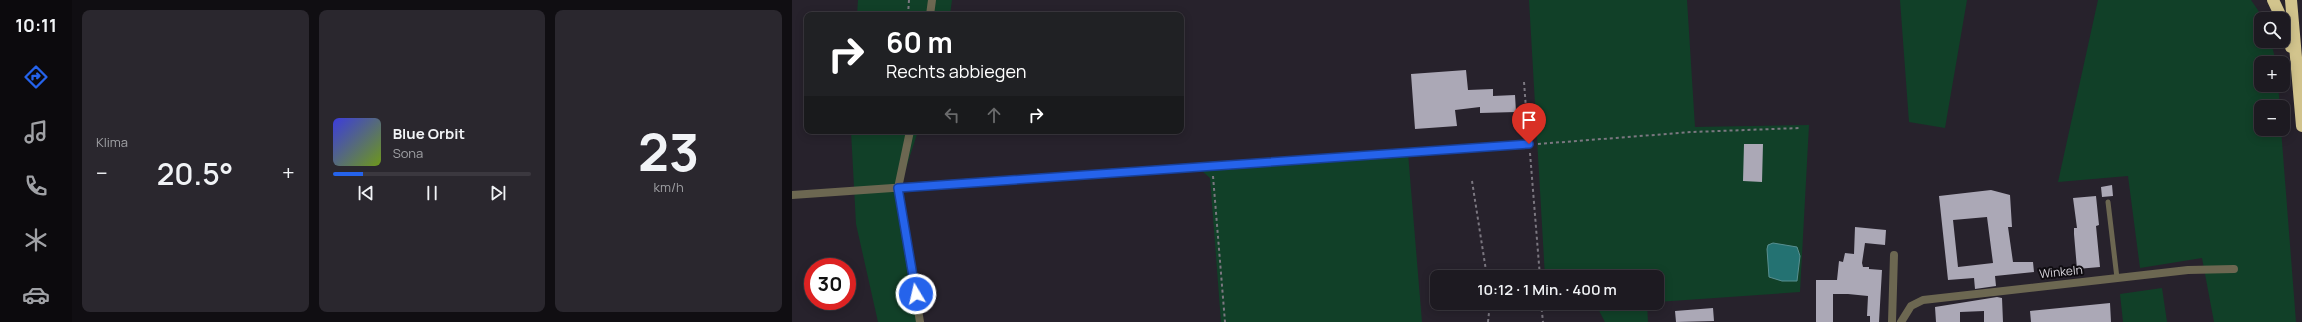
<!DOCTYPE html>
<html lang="de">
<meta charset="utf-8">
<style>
:root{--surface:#1d1a21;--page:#2a272e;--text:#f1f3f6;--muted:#a0a1a5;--line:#3b383f;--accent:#2563eb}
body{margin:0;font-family:Manrope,sans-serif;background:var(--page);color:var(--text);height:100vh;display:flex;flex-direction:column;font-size:15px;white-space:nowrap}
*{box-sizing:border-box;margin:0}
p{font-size:13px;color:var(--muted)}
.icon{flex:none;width:22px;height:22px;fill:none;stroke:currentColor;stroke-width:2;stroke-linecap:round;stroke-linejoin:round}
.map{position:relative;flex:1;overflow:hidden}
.panel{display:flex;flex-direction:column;gap:10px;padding:10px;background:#100e12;width:720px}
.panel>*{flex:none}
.guide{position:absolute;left:12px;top:12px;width:380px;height:122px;border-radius:8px;box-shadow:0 2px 10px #0003,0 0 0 1px var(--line);background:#202124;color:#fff;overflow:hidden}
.fabs{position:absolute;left:1462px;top:12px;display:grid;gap:8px}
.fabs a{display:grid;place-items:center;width:36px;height:36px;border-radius:8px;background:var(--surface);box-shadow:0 2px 10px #0003,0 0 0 1px var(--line);font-size:20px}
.speed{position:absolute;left:12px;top:258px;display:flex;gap:8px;font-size:20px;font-weight:700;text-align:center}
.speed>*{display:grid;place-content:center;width:52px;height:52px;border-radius:50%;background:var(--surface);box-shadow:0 2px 10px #0003,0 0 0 1px var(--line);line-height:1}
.speed .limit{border:6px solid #d22;background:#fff;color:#111}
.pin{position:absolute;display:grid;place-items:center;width:34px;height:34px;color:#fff;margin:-41px -17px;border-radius:50% 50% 50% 0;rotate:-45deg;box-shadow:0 0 4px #0007}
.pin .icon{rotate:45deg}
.me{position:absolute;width:44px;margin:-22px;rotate:351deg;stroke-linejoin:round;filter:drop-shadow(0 0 3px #0008)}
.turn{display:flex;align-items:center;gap:14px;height:84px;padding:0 16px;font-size:18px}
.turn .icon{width:52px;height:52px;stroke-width:2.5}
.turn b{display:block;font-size:28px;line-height:34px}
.lanes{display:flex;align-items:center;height:38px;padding:0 16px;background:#0003;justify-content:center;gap:20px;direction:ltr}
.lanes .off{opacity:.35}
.big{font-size:30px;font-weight:600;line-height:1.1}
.panel .tile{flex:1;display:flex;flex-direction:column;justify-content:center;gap:6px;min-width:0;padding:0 14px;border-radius:8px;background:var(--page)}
.panel .dial{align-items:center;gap:0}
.dial b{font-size:52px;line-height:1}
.song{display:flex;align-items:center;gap:12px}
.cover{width:48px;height:48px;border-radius:6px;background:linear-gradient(135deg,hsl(240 70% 55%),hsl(80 70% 35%))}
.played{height:4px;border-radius:2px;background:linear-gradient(90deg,var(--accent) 15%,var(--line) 15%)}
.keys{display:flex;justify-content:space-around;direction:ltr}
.heat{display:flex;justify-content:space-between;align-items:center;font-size:22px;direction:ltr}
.panel .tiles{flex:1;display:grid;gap:10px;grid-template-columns:repeat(3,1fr)}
.trip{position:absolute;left:638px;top:270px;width:234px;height:40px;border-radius:8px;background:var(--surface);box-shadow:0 2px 10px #0003,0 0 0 1px var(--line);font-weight:600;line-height:40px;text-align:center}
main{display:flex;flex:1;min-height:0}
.tabs{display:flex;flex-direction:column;width:72px;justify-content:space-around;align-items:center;background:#0c0a0d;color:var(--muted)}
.tabs .icon{width:28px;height:28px}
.tabs .on{color:var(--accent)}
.tabs b{font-size:18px;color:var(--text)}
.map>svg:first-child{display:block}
.green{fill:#114028}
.water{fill:#247272;stroke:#598f91}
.building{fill:#aba8b6;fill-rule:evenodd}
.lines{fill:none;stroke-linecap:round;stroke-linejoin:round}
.path{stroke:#7b7780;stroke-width:2;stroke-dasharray:3 3;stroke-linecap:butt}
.service{stroke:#6c6751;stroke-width:5}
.minor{stroke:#6c6751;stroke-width:8}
.motorway{stroke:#d2c48d;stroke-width:12}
.route-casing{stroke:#184099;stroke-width:10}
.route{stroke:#2563eb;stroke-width:7}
.labels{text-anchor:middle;stroke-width:4;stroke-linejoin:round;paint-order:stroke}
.street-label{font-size:12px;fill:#d5d2d9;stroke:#0f0c11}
</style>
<main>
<nav class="tabs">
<b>10:11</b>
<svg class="icon on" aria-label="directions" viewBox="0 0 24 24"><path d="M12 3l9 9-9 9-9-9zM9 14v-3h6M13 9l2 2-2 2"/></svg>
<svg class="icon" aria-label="music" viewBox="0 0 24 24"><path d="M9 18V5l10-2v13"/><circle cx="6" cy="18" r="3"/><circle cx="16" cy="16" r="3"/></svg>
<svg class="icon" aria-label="phone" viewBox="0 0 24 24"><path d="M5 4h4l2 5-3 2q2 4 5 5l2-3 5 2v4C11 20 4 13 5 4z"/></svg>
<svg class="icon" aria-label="climate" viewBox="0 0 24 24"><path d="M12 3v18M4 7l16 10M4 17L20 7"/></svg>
<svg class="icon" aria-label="car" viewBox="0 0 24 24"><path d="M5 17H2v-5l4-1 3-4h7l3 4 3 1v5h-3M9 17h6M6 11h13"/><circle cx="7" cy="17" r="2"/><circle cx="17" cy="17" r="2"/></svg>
</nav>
<section class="panel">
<div class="tiles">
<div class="tile"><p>Klima</p>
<div class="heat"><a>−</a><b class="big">20.5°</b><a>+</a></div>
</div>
<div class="tile">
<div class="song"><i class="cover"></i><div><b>Blue Orbit</b><p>Sona</p></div></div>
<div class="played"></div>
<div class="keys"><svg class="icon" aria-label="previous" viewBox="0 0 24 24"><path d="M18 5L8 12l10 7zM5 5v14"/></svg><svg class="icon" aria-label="pause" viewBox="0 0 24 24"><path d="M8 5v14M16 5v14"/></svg><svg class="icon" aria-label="next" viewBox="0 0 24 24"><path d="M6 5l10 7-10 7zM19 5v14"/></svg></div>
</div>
<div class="tile dial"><b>23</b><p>km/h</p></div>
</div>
</section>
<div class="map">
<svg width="1510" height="322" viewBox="0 0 1510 322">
<rect width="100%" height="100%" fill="#27222c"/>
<path class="green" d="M66,0h94l-2,15h-93z
M737,0h158l8,127 114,-2 -9,167 -143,10v-25h-112z
M1108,0h67l-22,128 -36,-6z
M1306,0h153l13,19h-3v22h10l5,22h-15v22h17l2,22h-19v22h20l15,193h-82l-12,-64 -62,10 -12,-92 -70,6z
M59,131h67l-21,65 23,126h-42l-22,-98z
M616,153l14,169h-201l-11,-144 -8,-7z
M1370,288l5,34h-44l-3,-28z
M803,303h52l1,19h-43z"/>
<path class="water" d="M981,243l24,4 3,9 -3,25h-15l-13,-4 -2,-28 1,-4z"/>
<path class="building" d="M674,70l2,20 25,-1v7l22,-1 1,17 -36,1v-6l-25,3 2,16 -42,3 -4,-55z
M952,144h19l-1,38 -19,-1z
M1320,185l1,11 -11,1 -1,-10z
M1199,190l19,5 2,32h-4l5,35h20l1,10 -39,4 1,10 -21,3 -1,-11 -26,2 -9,-84zM1195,217l6,46 -35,4 -5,-47z
M1304,196l3,29 -3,1 4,41 -23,2 -3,-35v-6h3l-4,-30z
M1063,227l31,3 -1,15 -20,-2 -3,20 1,4h6v2l13,1 -3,52h-9v-6h-3l1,-20 -20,-2h-15v28h-17v-42h21l2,-19 4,1 2,-9 9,1z
M1205,297l5,1 1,24h-19v-11l-24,1v10h-24l-1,-15z
M1318,303l1,19h-80l-1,-11z
M921,308l1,13 -38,1 -1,-11z"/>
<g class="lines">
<path class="path" d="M116,15l1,-15
M732,82l4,53
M746,144l154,-12 108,-4
M738,153l10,124
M421,176l12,146
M680,181l15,96
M749,303l2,19
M696,322l2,-19"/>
<path class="service" d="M1316,202l9,76"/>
<path class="minor" d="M138,15l2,-15
M118,131l-12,57 22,134
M0,195l737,-51
M1100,322l2,-67
M1109,322l10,-16 12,-6 265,-30 46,-1"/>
<path class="motorway" d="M1481,0l9,19
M1499,0l11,126
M1491,23l8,24"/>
</g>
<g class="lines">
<g class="route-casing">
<path id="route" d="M124,294l-18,-106 631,-44"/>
</g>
<use href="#route" class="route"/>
</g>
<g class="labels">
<g class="street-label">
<text transform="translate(1269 272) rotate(-6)" y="4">Winkeln</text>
</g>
</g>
</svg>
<div class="fabs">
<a><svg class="icon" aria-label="search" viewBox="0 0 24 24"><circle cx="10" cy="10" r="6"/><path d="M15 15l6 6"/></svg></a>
<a>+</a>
<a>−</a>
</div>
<div class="speed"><div class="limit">30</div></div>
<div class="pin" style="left:737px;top:144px;background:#d93025"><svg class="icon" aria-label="arrive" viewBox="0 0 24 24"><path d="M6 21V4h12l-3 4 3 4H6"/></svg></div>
<svg class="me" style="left:124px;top:294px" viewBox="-20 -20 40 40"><circle r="17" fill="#2563eb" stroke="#fff" stroke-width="3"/><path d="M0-11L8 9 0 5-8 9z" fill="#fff"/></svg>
<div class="trip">10:12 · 1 Min. · 400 m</div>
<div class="guide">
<div class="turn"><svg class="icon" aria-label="right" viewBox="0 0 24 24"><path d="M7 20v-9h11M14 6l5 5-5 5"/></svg><div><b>60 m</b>Rechts abbiegen</div></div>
<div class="lanes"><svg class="icon off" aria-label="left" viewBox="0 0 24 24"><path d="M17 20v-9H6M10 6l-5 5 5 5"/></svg><svg class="icon off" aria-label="ahead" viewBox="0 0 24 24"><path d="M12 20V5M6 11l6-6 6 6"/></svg><svg class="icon" aria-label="right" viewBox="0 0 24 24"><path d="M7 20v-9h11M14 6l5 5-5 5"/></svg></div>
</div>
</div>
</main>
